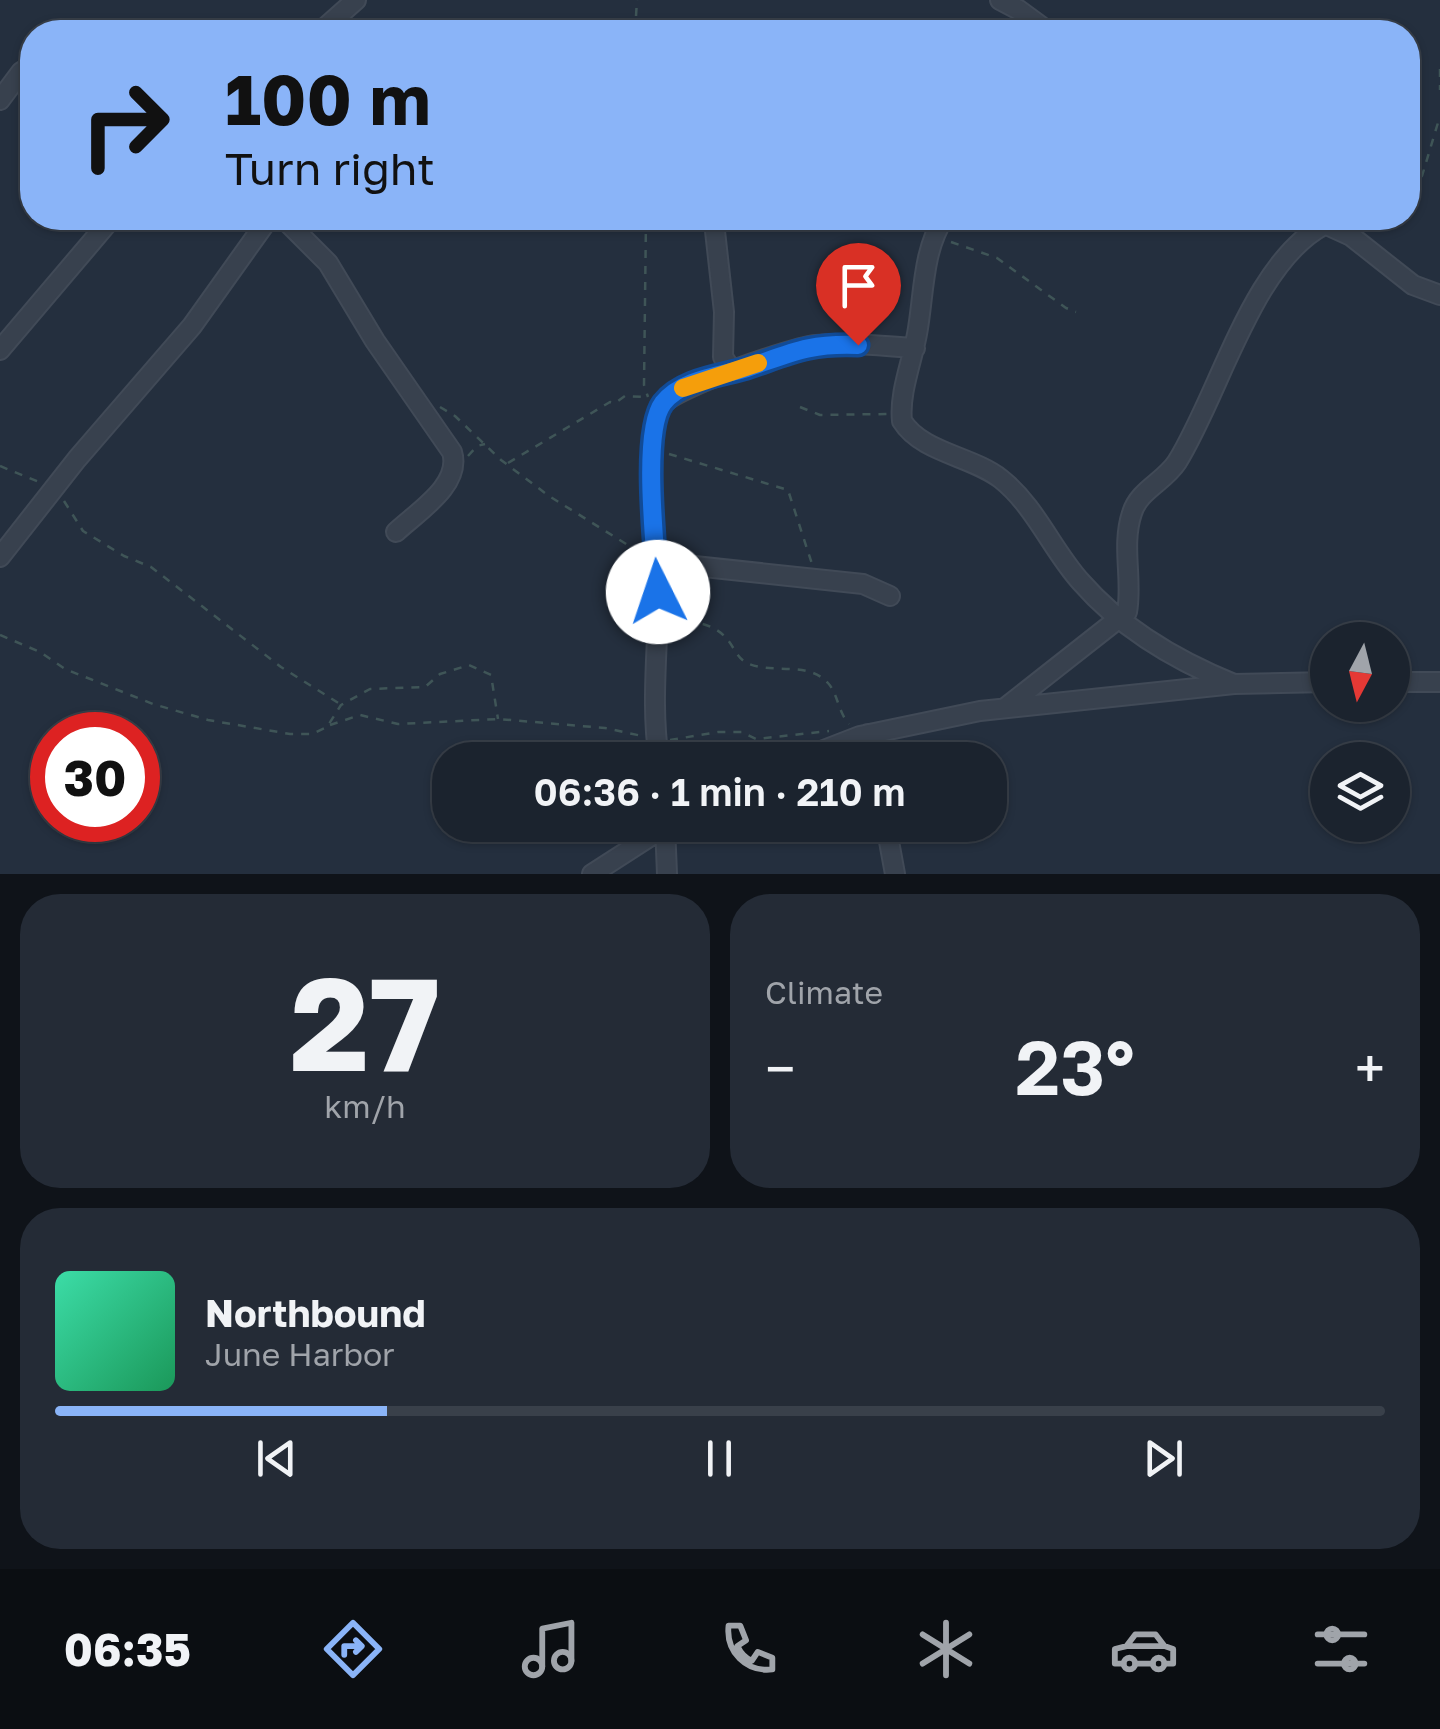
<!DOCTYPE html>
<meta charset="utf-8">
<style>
:root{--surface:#1b232e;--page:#242b36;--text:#f1f3f6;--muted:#a0a4aa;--line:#39404a;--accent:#8ab4f8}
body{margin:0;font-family:"Golos Text",sans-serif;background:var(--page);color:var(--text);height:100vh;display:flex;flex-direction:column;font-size:38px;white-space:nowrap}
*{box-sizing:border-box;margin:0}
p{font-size:32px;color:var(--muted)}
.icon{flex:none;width:55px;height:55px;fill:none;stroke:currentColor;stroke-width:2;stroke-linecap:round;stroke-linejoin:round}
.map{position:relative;height:874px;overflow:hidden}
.panel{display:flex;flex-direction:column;gap:20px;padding:20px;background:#0f1319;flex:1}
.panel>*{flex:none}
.banner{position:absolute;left:20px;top:20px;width:1400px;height:210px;border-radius:40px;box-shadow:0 2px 8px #0004,0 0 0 2px var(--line);background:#8ab4f8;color:#111;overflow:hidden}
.needle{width:65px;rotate:187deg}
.tools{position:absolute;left:1310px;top:622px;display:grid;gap:20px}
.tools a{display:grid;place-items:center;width:100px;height:100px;border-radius:50%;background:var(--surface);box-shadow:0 2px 8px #0004,0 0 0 2px var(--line);font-size:50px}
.speed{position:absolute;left:30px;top:712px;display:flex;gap:20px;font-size:50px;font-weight:700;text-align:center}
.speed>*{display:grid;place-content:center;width:130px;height:130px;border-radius:50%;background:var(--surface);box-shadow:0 2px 8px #0004,0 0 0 2px var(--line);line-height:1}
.speed .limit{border:15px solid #d22;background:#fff;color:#111}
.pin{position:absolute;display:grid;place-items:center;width:85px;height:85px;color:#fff;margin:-102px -42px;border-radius:50% 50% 50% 0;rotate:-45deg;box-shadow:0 0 10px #0007}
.pin .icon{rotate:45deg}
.me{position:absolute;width:110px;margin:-55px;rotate:356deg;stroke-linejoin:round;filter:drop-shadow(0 0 8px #0008)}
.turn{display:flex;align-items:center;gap:35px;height:210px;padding:0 40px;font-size:45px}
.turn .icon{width:130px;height:130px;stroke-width:2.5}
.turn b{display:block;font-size:70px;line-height:85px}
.big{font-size:75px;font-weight:600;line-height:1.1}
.panel .widget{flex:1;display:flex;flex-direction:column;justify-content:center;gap:15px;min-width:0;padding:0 35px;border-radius:40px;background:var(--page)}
.panel .dial{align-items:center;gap:0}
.dial b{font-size:130px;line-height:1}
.song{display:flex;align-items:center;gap:30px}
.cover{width:120px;height:120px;border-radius:15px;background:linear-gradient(135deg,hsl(160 70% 55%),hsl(150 70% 35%))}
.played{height:10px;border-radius:5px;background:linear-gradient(90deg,var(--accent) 25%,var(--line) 25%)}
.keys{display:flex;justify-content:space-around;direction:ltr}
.heat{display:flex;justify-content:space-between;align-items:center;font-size:55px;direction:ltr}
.panel .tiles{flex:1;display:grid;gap:20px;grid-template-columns:1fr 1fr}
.widget:last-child{grid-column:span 2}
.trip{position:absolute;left:432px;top:742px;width:575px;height:100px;border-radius:40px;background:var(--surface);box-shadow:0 2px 8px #0004,0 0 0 2px var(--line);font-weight:600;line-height:100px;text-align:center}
.tabs{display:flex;height:160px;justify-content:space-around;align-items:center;background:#0b0e12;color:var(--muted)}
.tabs .icon{width:70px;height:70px}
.tabs .on{color:var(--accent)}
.tabs b{font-size:45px;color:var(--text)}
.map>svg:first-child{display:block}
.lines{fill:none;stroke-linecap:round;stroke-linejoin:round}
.minor-casing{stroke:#414a57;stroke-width:22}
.path{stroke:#3f5557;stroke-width:2.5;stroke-dasharray:8 8;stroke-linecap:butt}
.minor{stroke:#38414e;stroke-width:18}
.route-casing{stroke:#114b97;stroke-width:25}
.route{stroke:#1a73e8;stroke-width:18}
.slow{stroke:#f59e0b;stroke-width:18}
</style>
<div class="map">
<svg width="1440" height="874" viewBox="0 0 1440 874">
<rect width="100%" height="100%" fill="#242f3e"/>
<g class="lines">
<g class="minor-casing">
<path id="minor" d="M1000,0l19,10 30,22
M320,32l36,-32
M0,100l21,-28 11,-7
M283,218l45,45 47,78 77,111c10,33 -35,60 -56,80
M944,218c-22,33 -20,79 -27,116 -5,28 -18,59 -15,87 20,32 70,35 99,58 35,28 51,71 80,103 41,47 96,79 153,102
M1318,221l33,15 62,49 27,10
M715,231l9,81 -1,45 10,15
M0,350l112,-132
M0,557l77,-98 115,-133 77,-108
M657,562l206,22 27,12
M1392,682h48
M1005,708l122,-96c6,-32 -6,-66 5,-99 7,-23 32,-31 45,-51 43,-69 75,-199 147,-237
M868,734l5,26
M659,760c-9,-59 0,-116 -1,-174 -1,-40 -18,-149 4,-181 12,-17 131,-58 154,-60 33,-3 66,1 99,3
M798,760l62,-24 120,-25 254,-27 94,-2
M665,825l2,49
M886,825l9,49
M592,874l76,-49"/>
</g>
<path class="path" d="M635,32l2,-32
M1440,69v21
M1408,186l14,-10 18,-60
M646,218l-2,167 4,12
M1355,222l22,-4
M951,242l46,16 69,50 10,4
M440,407l15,9 46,44 48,36 90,56
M800,407l20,8 67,-1
M669,454l119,36 24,74
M468,456l9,-10 8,-2
M508,463l102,-61 5,1 10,-7 20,1
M0,466l39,16
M64,501l19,30 41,25 27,11 130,100 59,37
M671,624c19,-5 43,-1 56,15 7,8 10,19 20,24 25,12 60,-3 81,20 10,11 10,29 21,41
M0,635l40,17 25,17 88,35 55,16 82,14h22l15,-7 14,-22 29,-16 55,-2 15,-13 29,-9 22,10 7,44
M330,725l30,-10 38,9 100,-5 107,9 37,8
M670,740l48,-8h24l14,7 73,-8"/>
<use href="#minor" class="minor"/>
</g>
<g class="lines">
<g class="route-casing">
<path id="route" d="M658,592c-2,-39 -17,-160 5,-189 19,-24 57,-27 84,-35 44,-15 62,-25 111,-23"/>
</g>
<use href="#route" class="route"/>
<path class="slow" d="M683,388l75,-25"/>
</g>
</svg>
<div class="tools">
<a><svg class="needle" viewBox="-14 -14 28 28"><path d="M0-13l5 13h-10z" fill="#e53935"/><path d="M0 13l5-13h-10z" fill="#a0a4aa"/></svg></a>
<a><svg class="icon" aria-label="layers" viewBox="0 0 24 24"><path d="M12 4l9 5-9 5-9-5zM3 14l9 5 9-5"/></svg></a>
</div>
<div class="speed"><div class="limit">30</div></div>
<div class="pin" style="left:858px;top:345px;background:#d93025"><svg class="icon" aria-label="arrive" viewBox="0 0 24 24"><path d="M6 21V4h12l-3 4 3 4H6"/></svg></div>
<svg class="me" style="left:658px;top:592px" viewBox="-20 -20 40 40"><circle r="19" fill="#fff"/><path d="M0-13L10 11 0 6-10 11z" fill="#1a73e8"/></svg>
<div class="trip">06:36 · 1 min · 210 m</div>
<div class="banner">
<div class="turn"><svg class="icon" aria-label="right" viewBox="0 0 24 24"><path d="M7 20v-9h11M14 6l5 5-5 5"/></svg><div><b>100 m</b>Turn right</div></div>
</div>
</div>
<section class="panel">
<div class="tiles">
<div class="widget dial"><b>27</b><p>km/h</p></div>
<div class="widget"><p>Climate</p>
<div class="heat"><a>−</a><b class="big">23°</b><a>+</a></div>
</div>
<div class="widget">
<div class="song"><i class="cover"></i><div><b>Northbound</b><p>June Harbor</p></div></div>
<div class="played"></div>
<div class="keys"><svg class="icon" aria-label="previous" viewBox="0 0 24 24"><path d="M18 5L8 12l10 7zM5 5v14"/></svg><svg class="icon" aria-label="pause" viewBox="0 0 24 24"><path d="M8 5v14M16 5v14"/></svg><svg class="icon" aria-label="next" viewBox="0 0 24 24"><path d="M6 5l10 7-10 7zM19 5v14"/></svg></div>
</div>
</div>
</section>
<nav class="tabs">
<b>06:35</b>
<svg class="icon on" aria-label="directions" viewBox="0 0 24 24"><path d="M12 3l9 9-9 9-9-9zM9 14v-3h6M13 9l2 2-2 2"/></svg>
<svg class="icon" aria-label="music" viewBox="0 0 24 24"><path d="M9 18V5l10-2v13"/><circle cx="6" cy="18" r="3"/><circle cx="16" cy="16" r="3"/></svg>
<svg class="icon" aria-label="phone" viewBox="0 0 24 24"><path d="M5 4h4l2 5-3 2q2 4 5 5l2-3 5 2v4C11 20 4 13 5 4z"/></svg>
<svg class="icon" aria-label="climate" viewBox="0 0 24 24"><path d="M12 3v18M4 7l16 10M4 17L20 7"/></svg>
<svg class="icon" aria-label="car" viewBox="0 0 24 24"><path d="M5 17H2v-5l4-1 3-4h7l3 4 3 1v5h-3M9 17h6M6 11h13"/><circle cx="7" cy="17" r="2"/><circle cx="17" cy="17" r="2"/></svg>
<svg class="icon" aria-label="filters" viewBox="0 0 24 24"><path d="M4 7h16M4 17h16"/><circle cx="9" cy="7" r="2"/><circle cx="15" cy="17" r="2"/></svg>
</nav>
